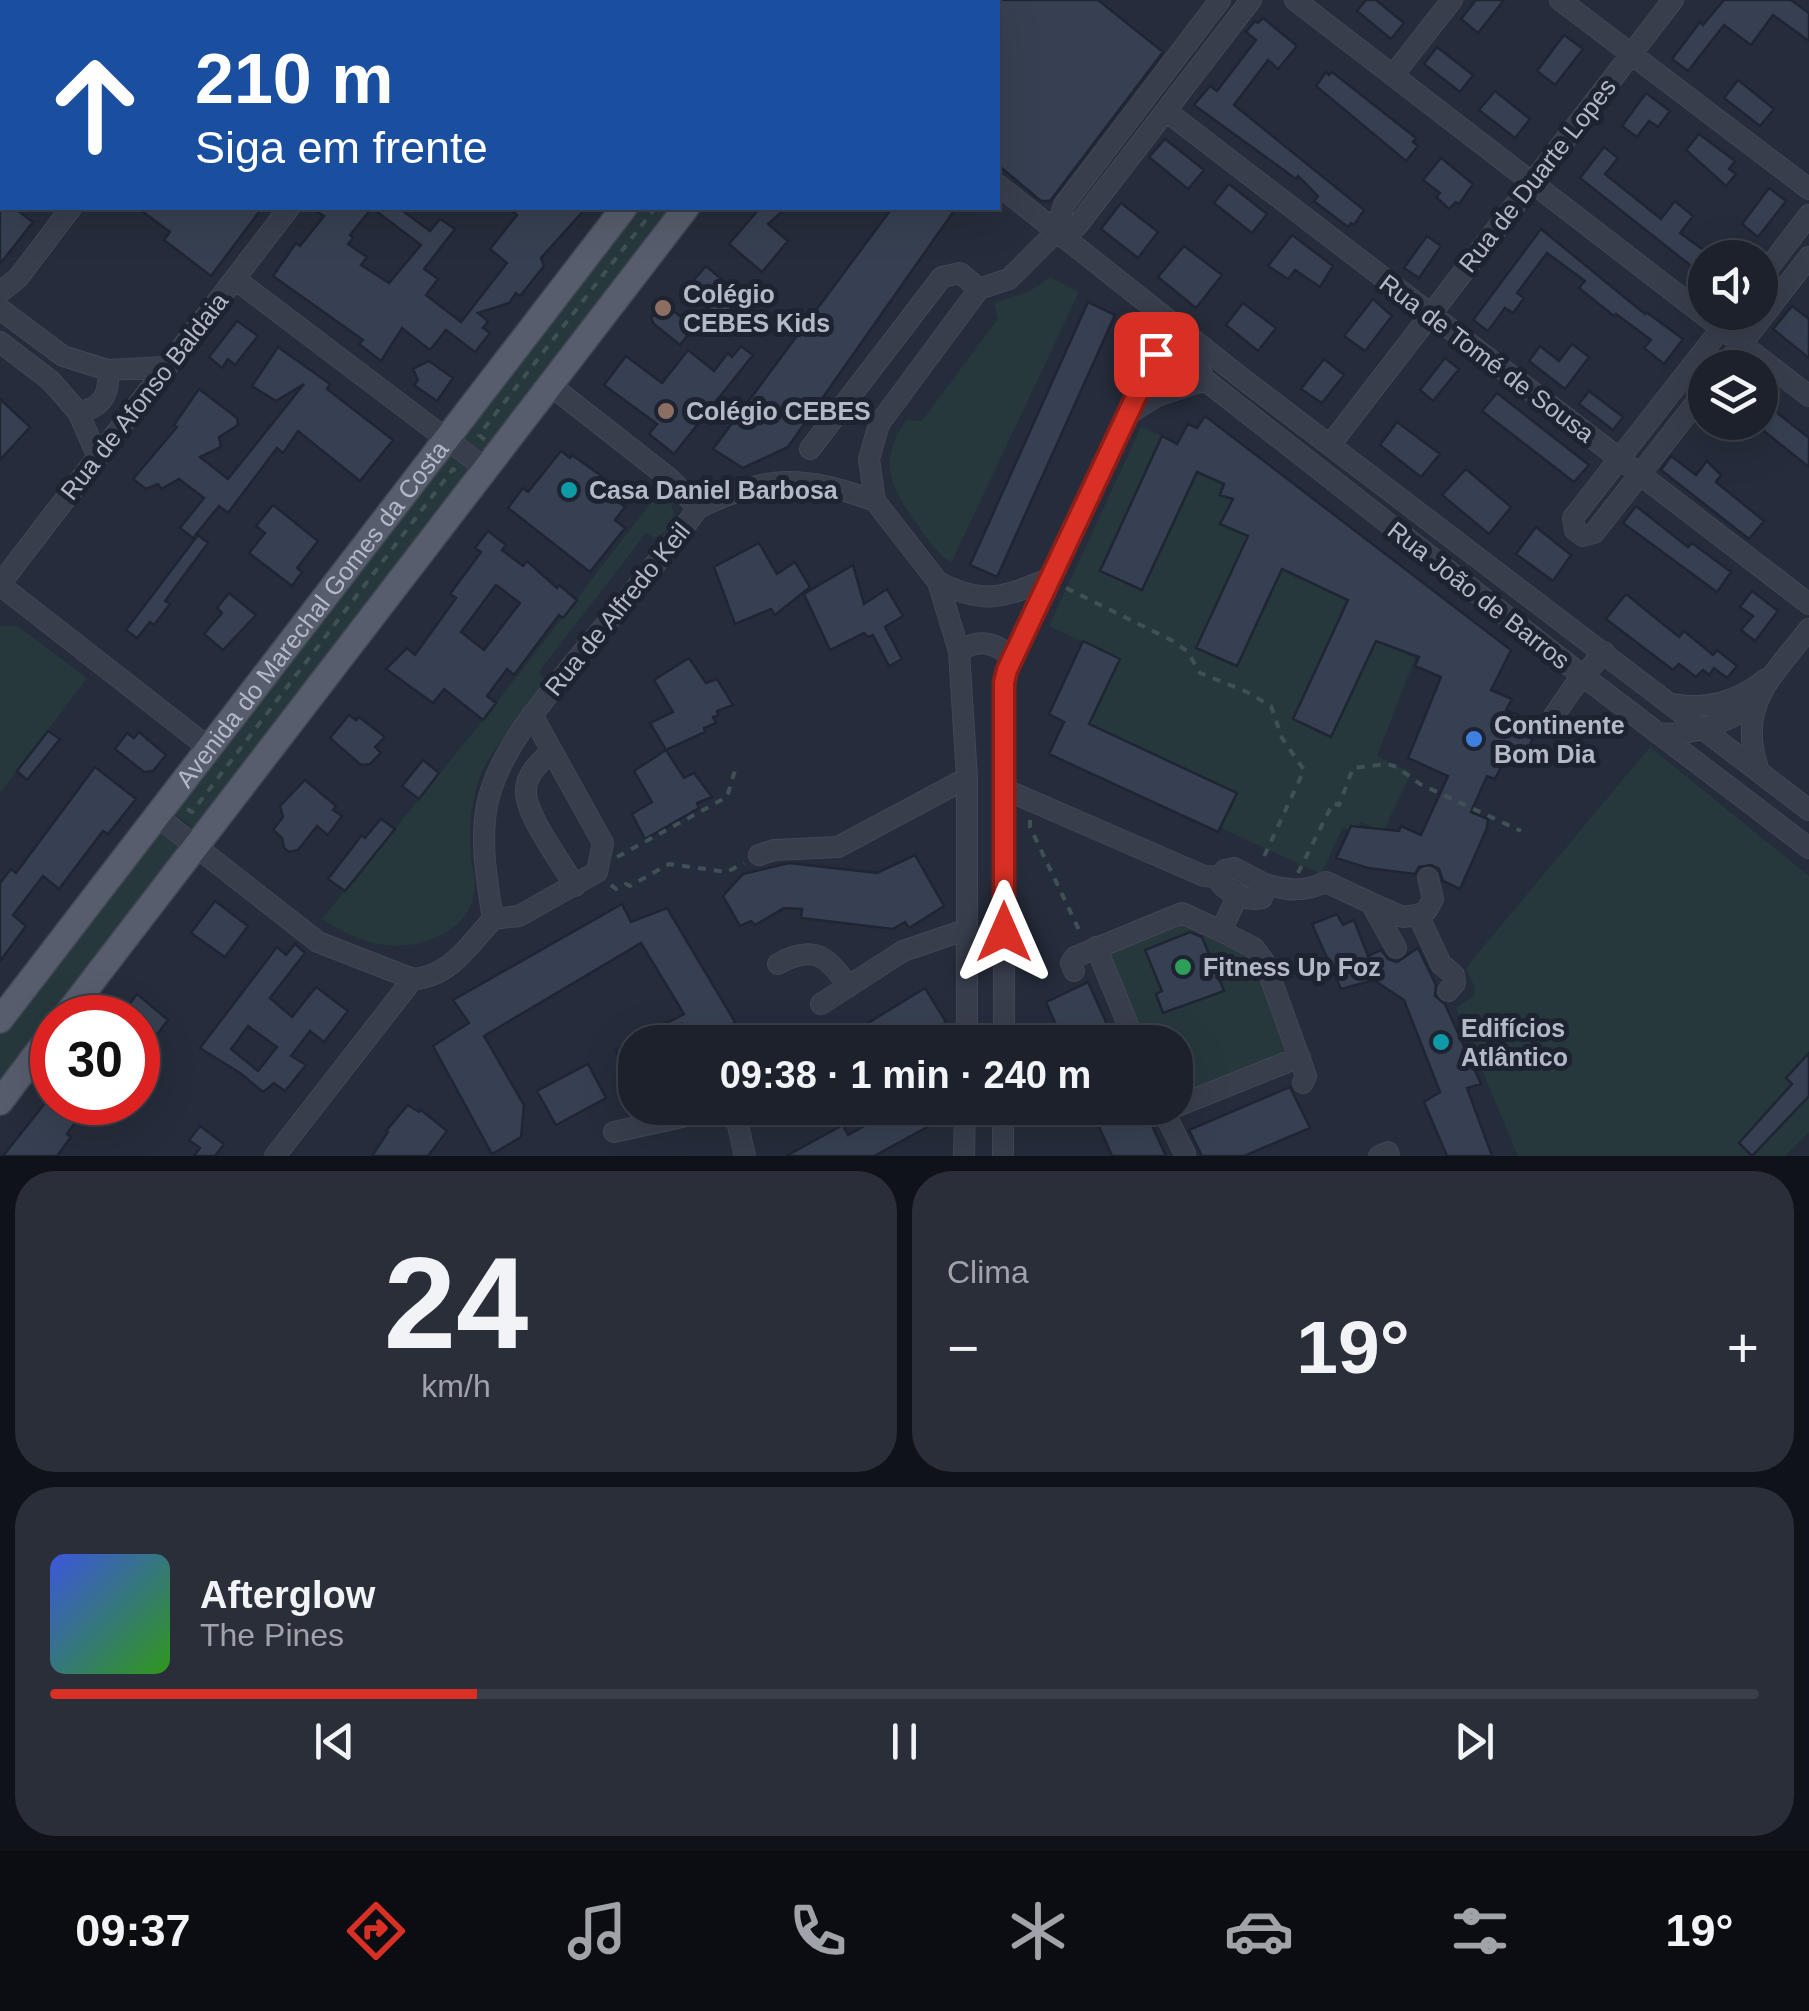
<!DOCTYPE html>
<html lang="pt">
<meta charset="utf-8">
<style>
:root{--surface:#1c212c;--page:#292e38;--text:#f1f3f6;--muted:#a0a3a9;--line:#3a3e48;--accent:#d93025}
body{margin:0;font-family:Helvetica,sans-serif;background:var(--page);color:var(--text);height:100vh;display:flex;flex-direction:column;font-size:38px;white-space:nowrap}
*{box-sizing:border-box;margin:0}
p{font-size:32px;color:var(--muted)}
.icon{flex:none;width:55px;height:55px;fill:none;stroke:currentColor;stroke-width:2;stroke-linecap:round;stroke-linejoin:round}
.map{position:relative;height:1156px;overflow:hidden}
.panel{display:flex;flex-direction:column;gap:15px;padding:15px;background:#0f1218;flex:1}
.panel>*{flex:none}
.hud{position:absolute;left:0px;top:0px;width:1000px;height:210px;box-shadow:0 10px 40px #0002,0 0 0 2px var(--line);background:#1a4fa0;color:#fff;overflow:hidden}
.buttons{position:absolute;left:1688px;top:240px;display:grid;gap:20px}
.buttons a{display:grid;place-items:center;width:90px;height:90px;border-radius:50%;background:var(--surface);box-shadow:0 10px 40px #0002,0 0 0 2px var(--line);font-size:50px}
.speed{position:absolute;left:30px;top:995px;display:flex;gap:20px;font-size:50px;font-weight:700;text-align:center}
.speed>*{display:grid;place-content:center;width:130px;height:130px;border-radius:50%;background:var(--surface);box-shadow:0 10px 40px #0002,0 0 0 2px var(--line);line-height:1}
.speed .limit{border:15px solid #d22;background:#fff;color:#111}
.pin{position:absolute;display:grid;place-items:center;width:85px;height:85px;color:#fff;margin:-42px;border-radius:20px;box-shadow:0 5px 15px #0006}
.me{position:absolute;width:110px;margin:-55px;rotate:0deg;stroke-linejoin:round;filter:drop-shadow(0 0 8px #0008)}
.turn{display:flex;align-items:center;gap:35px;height:210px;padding:0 30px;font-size:45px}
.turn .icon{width:130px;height:130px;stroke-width:2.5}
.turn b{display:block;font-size:70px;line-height:85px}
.big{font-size:75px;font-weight:600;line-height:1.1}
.panel .card{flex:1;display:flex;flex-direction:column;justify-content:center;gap:15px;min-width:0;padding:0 35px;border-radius:40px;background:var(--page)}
.panel .dial{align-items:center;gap:0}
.dial b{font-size:130px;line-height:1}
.song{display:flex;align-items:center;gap:30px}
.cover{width:120px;height:120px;border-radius:15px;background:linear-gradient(135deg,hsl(230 70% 55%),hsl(110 70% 35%))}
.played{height:10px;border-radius:5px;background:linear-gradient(90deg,var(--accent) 25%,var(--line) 25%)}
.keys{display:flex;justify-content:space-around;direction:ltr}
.heat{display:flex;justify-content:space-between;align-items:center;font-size:55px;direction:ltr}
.panel .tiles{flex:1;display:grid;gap:15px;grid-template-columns:1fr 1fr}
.card:last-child{grid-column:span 2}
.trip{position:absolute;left:618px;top:1025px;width:575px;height:100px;border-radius:40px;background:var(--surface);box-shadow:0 10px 40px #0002,0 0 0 2px var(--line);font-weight:600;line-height:100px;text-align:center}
.tab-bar{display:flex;height:160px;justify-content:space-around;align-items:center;background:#0b0d12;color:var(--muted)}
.tab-bar .icon{width:70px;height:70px}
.tab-bar .active{color:var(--accent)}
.tab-bar b{font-size:45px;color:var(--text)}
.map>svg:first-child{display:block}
.green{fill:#27383c}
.building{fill:#374052;stroke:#202533;stroke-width:2.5;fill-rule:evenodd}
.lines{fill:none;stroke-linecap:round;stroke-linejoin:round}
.minor-casing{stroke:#424755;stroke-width:22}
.major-casing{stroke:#424755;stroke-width:28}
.path{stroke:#405155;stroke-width:4;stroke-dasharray:8 8;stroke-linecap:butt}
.minor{stroke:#383e4c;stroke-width:20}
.major{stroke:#575d6c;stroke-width:25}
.route-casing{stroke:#8d1f18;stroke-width:25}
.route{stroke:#d93025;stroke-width:18}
.education-dot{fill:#8d6e63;stroke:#1e2331;stroke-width:4}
.culture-dot{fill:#0f9aa8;stroke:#1e2331;stroke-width:4}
.shop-dot{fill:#3f7fe0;stroke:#1e2331;stroke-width:4}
.leisure-dot{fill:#2e9e5b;stroke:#1e2331;stroke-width:4}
.labels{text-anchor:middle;stroke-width:10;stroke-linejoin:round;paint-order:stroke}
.street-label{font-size:25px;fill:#b4b9c7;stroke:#1e2331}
.poi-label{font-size:25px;font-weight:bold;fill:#b4b9c7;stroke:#1e2331;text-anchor:start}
</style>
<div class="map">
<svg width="1809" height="1156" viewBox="0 0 1809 1156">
<rect width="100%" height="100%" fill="#252c3b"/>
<path class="green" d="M634,208h42l-191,248 -26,-20z
M1050,277l29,15 -128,271c-14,-10 -22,-22 -32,-36 -27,-37 -43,-64 -13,-107l16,1 76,-102 -4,-16 36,-12z
M1141,427l21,9 -20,153 55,-117 27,12 -3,10 12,5 -12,25 27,12 34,33 66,31 -55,120 38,17 45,-96 39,17 -38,98 34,17 -28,59 -22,-10 -5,10 -13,-5 -22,47 -100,-46 15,-35 -147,-69 31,-65 -71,-33z
M446,453l26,20 -276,357 -24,-18z
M660,491l12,15 3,13 -10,13 -11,6 -8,-5 -108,140 10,9c-18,24 -57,66 -67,92 -10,26 -13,56 -10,83 1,12 6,25 3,37 -4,19 -15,32 -31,40 -44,22 -81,11 -121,-15l161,-199z
M0,626h17l70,52 -87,115z
M1650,747l159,129v256l-24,24h-267l-62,-148 18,-12 1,-9 -9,-18 8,-11z
M155,830l26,18 -181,240v-55z
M1186,922l64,32 36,96 -3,7 -108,43v-58h-33l-34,-82 3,-7z"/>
<path class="building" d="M998,0h100l65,52 -113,149h-9l-43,-36z
M1366,0h10l28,23 -13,16 -34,-28z
M1476,0h28l-26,33 -17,-14z
M1724,0h67l18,13v28l-36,-26 -22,30 -27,-20 -36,46 -16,-12 28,-37 3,3z
M1263,18l34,28 -19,23 -10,-9 -34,45 130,105 -10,15 -3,-2 -3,4 -34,-26 4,-5 -20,-20 -2,3 -102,-74 16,-19 7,5 39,-51 -10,-8 9,-11 3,2z
M1564,35l19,14 -28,36 -18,-14z
M1437,47l36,28 -13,17 -36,-28z
M1326,72l3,3 3,-3 84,66 -3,4 5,4 -12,15 -90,-75z
M1738,80l36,29 -14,17 -36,-28z
M1495,91l35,28 -15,19 -36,-28z
M1646,93l24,18 -12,16 -9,-6 -12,16 -15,-11z
M1699,134l36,27 -6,8 7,5 -10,12 -40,-36z
M1165,139l39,31 -16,19 -39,-32z
M1604,147l14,11 -13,16 56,45 14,-18 18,15 -13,17 25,18v26l-125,-99z
M1441,158l32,26 -14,20 -3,-2 -7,7 -13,-12 4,-4 -17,-13z
M1229,184l38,30 -15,19 -38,-30z
M1769,188l17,13 -28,36 -16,-13z
M1121,203l37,29 -20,26 -37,-29z
M0,208h14l19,14 -33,42z
M138,208h124l-51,68 -47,-36 6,-8z
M311,208h88l31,23 10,-12 15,10 -31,40 14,10 -12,16 35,27 46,-59 -17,-14 27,-34 -8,-7h77l-45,50 3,8 -24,30 -4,-3 -7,10 -31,10 10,8 -5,7 7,5 -15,19 -29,-22 -16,20 -28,-22 -21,33 -22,-17 4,-4 -90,-64 23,-33 4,3 24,-30zM372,208l49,37 -32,38 -28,-18 6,-8 -19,-13 5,-6 -3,-3z
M760,208h26l-18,16 20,17 -26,31 -33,-28z
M892,208h64l-168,239 -45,21 -30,-19z
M1541,229l104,85 1,-2 37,27 -19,25 -20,-16 7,-8 -35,-26 -2,2 -35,-28 6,-7 -38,-28 -30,40 7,5 -11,15 -8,-5 -17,23 -15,-11z
M1292,235l41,31 -13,21 -25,-17 -7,9 -20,-13z
M1427,236l14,10 -22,32 -15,-10z
M1184,246l38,29 -26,33 -38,-31z
M706,266l27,23 -8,9 9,8 -11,11h-5l-32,-28z
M1373,299l19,17 -27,35 -21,-15z
M1088,302l27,13 -118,262 -27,-12z
M663,303l31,24 -14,18 -26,-21 -3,-6z
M1243,303l33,25 -18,23 -32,-26z
M1792,306l17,13v39l-36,-29z
M237,321l21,15 -23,29 -7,-6 -6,9 -13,-11z
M1572,344l17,13 -24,32 -36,-28 11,-15 19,15z
M741,346l12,9 -79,99 -25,-20 8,-10 -53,-39 22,-29 36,27 26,-33 26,21 14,-18 4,4z
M278,347l52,37 -3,5 66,51 -33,41 -62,-50 -15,22 -6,-5 -49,65 -9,-7 -26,32 -13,-10 24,-30 -25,-19 -18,10 -3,-5 -12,5 -13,-10 44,-52 -3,-2 25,-36 38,29 1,7 -19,12 2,10 -21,10 28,22 76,-95 -28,17 -24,-15z
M1445,358l14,11 -26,32 -13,-11z
M1324,359l20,16 -22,28 -21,-14z
M429,361l24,17 -16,23 -23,-16 4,-5 -5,-11z
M1589,391l34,26 -10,13 -34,-26z
M1497,393l92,72 -15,17 -92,-71z
M0,399l30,28 -30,33z
M1760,399l49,39v29l-49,-39z
M1205,416l306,234 -20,40 21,9 -6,11 33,14 -14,32 -5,-2 -6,12 -10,-5 -9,18 -8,-3 -16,36 17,7 -1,9 -27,61 -17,-8 -4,-12 -8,-4 -12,2 -4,7 -47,-6 -32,-10 15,-32 48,5 2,-5 20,9 27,-59 -40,-18 33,-81 -26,-11 4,-9 -43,-16 -45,96 -38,-18 55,-119 -66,-31 -45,97 -41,-18 52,-112 -28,-12 13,-25 -13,-4 4,-11 -27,-12 -55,118 -42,-19 62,-135 15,8 11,-20 9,4z
M1397,422l43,32 -19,23 -41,-32z
M561,451l9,7 2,-3 28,20 9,11 -4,5 20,16 -10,13 10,8 -35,44 -82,-64 15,-20 5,4z
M1671,456l25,19 11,-14 14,14 -5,7 48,39 -15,18 -88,-69z
M1466,469l45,38 -22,27 -47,-39z
M273,505l45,36 -21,27 5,4 -10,14 -43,-33 16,-20 -9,-7z
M1636,506l52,41 4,-4 39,29 -14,20 -94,-69z
M1536,527l35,28 -18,26 -37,-27z
M488,531l18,14 -4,5 21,16 4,-5 30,27 2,-3 18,15 -14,18 -4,-3 -45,60 -7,-6 -20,27 9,7 -13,17 -39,-31 -11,14 -47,-34 21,-21 8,7 41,-57 -6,-4 31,-42 -6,-4zM496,585l24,18 -36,47 -23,-18z
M198,535l10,8 -43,58 5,3 -16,21 -4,-3 -13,16 -11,-8z
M759,543l18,31 18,-12 15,25 -35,28 -4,-6 -36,15 -21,-57z
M853,565l11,39 23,-15 16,27 -18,11 17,32 -13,7 -16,-31 -5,2 -4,-4 -34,17 -26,-56z
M1752,591l26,20 -23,30 -14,-11 12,-14 -13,-9z
M229,593l27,22 -33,35 -19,-16 18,-21 -5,-5z
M1626,594l53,43 5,-6 29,24 4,-5 20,16 -10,12 -13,-10 -5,7 -6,-5 -7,7 -17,-13 -6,6 -67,-51z
M1083,641l37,18 -31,65 148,69 -19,39 -169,-78 15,-32 -15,-8z
M689,658l17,25 11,-4 16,26 -16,6 1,4 -5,2 3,6 -12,5 1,4 -39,18 -16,-27 23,-11 -19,-32z
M349,715l7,5 3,-3 26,20 -10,10 6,6 -11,11 -9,1 -31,-27z
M48,731l12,8 -33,41 -10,-9z
M139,732l27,23 -13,16 -9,1 -29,-23 12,-16 7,5z
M666,750l18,28 10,-5 18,24 -15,6 2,5 -54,31 -13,-25 20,-12 -18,-31z
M423,760l16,13 -20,26 -17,-13z
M95,767l41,32 -28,35 -5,-3 -44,58 -16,-13 -30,39 13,11 -26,35v-78l11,-14 5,4z
M305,780l31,26 -3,4 9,6 -14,19 -11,-9 -19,24 -9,2 -5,-4 -2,-10 -9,-8 10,-13 -3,-11z
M381,819l14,10 -50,62 -17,-12 34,-44 3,3z
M915,855l29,51 -35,22 -4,-6 -12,7 -92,-11 1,-9 -18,-1 -29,17 -4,-4 -11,5 -17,-30 20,-22 46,-11 88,10z
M215,901l33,25 -23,31 -34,-24z
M622,904l9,18 36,-14 68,114 -17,15 -35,-13 10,18h-58v43l-19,-35 68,-36 -43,-71 -157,93 40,69 -3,32 -29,17 -59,-108 36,-23 -16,-23z
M1337,914l6,11 11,-5 14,36 13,-6 7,9 9,3 21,-14 18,37 -1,11 10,8 36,80 -14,4 25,68h-45l-23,-54 16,-10 -36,-92 -30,-20 -33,9 -29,-65z
M1190,932l12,5 22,54 -61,22 -7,-19 6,-3 -17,-41z
M295,944l10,9 -35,45 22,19 24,-30 32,24 -24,31 -14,-11 -19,25 15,9 -21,26 -11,-8 -11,9 -23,-19 -40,-25 77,-101 9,8zM248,1026l29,21 -19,24 -27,-22z
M1088,982l27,60h-52l-17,-40z
M925,988l21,34 -34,20h-108l39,-16 4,10z
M137,994l31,26 -30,39v-41h-19z
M1809,1053v43l-57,60 -13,-13 53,-59 -6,-6z
M588,1064l18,34 -50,27 -19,-34z
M1290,1087l20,41 -66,28h-42l-13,-26z
M46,1102h44l-23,32 4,3 -14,19h-54z
M408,1105l11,7 2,-2 26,21 -19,25h-56l16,-24 -2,-1z
M897,1108h39l6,11 -68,37h-88l57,-31 5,10z
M1091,1108h53l22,48h-54z
M200,1126l24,18 -9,12h-21l6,-8 -11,-8z"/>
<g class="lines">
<g class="minor-casing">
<path id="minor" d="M713,0l1,2
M865,0l1,2
M1295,0l514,396
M1560,0l249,189
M446,2l1,-2
M1394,74l58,-74
M1166,111l643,493
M998,185l245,194 566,431
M1055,233l9,-28 156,-205
M235,279l251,190
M1760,279l49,-64
M0,292l18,-14 53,-70
M0,309l63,47 45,14 57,-3
M1177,332l28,48 378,296 226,172
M0,342l51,39 27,31 19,43
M1723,368l86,-111
M550,385l120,94 28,29
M1705,391l-111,142 -11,3 -8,-6 -2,-12 161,-206
M78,412c25,-4 32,-18 30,-42
M1130,413l27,-17 48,-16
M1330,445l343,-445
M810,449l132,-172 18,-4 19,16
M938,582c46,23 64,16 110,-3
M0,584l289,-376
M0,585l209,163
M959,651c20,-13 35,-9 53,6
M1672,704c36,6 65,-2 94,-25
M1553,717l20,-29 31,-36
M1657,733c36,4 68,-11 99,-29
M551,752c-11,10 -26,23 -25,40 0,24 36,71 49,94
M1759,771c-23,-65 12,-93 50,-142
M1004,789l200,87 16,1
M157,816l161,126 95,37
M759,855l15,-5 64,-3 129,-69
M1234,868l31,16 -3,14c-13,4 -32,-4 -41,-14l-1,-7 5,-7z
M1265,884c24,7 38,8 61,-2l45,21 25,45
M1371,903l32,14 15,-2 23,49 13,11 1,8 -7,8
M1418,915l9,-5 6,-11 -5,-21
M493,919l26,-3 78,-44 6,-29 -71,-128
M1221,931l33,17 11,15 41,113 -3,7
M1096,947l39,95
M778,964c35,-20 51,-8 70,23
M1074,971l-3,-8 4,-6 107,-44 39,18 17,-36
M821,1004l82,-53 65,-22
M967,1042v-264l-8,-127 -21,-69 -63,-81 -6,-42 10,-35 100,-135 30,-10 46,-46 22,-7 174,-226
M1004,1042v-359l8,-26 158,-334
M1175,1107l125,-50
M734,1108l11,48
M1162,1108l23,46
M614,1132l109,-24
M275,1156l138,-177c37,-2 57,-35 80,-60 -6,-38 -13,-76 -6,-114 12,-56 57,-105 92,-148 40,-49 82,-97 119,-149 72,-34 103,-33 177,-7
M964,1156l1,-48
M1003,1156v-48
M1379,1156l9,-4 1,4"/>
</g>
<g class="major-casing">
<g id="major">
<path d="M781,2l2,-2"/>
<path d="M844,2l2,-2"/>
<path d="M64,1018l622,-810"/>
<path id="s1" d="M0,1020l624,-812"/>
<path d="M0,1102l52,-69"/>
</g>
</g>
<path class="path" d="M485,440l-6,-5 176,-227
M1066,588l105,52 16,11 13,22 47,19 24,14 11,32 22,32 -42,91
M187,809l5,3 261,-343 3,2
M1030,820v7l51,107
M617,857l110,-60 9,-30
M1298,873l35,-70 6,2 14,-37 34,-4 10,3 23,17 101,47
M611,885l5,4 10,-5 4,2 39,-22 58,8 17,-9"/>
<use href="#minor" class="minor"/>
<use href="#major" class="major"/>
</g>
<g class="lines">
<g class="route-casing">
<path id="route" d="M1004,932v-249l3,-13 149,-316"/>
</g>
<use href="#route" class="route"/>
</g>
<g class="education-dot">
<circle cx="663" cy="308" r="10"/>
<circle cx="666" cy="411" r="10"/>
</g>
<g class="culture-dot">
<circle cx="569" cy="490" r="10"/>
<circle cx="1441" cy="1042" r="10"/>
</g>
<circle class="shop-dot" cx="1474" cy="739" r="10"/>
<circle class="leisure-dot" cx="1183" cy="967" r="10"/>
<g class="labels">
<g class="street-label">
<text transform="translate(1537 175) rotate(-52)" y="9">Rua de Duarte Lopes</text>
<text transform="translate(1487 358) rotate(37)" y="9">Rua de Tomé de Sousa</text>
<text transform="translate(144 396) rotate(-52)" y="9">Rua de Afonso Baldaia</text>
<text transform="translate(1479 595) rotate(38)" y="9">Rua João de Barros</text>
<text transform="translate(617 609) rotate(-51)" y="9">Rua de Alfredo Keil</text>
<text dy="9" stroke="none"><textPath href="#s1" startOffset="512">Avenida do Marechal Gomes da Costa</textPath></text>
</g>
<g class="poi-label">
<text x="683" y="303">Colégio<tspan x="683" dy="29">CEBES Kids</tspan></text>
<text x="686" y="420">Colégio CEBES</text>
<text x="589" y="499">Casa Daniel Barbosa</text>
<text x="1494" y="734">Continente<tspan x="1494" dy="29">Bom Dia</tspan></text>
<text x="1203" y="976">Fitness Up Foz</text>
<text x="1461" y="1037">Edifícios<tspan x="1461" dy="29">Atlântico</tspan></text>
</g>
</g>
</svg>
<div class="buttons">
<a><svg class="icon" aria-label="sound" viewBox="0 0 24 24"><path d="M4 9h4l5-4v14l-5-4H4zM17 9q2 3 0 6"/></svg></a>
<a><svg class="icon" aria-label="layers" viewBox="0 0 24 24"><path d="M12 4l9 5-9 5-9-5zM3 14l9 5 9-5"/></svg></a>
</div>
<div class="speed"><div class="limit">30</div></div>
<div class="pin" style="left:1156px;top:354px;background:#d93025"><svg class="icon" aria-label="arrive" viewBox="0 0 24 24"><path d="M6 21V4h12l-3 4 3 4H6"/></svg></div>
<svg class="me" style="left:1004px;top:932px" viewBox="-20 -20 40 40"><path d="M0-17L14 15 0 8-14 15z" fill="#d93025" stroke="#fff" stroke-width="4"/></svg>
<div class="trip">09:38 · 1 min · 240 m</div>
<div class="hud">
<div class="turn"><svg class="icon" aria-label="ahead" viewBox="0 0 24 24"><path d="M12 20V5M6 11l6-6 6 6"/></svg><div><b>210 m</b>Siga em frente</div></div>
</div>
</div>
<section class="panel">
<div class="tiles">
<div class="card dial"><b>24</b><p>km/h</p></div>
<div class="card"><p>Clima</p>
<div class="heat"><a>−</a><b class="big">19°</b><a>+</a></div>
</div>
<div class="card">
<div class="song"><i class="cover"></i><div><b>Afterglow</b><p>The Pines</p></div></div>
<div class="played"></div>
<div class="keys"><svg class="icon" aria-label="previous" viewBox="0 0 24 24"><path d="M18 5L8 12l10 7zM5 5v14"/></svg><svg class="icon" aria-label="pause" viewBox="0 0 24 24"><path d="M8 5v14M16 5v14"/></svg><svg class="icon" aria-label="next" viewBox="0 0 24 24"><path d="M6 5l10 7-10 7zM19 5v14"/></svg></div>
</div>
</div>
</section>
<nav class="tab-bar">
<b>09:37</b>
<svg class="icon active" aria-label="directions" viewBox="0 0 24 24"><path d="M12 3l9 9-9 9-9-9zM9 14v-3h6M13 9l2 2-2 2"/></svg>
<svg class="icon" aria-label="music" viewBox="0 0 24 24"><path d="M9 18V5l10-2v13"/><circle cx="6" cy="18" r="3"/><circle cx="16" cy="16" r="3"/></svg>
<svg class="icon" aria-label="phone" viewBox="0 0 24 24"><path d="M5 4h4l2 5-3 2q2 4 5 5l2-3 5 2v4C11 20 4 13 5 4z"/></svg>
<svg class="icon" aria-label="climate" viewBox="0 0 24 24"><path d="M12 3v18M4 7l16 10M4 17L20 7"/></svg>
<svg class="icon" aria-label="car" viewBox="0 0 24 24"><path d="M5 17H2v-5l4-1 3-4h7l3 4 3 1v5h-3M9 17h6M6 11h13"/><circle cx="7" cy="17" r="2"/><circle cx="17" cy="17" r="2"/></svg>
<svg class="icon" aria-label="filters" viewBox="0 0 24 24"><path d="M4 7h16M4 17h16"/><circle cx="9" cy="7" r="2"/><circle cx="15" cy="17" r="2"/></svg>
<b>19°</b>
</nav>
